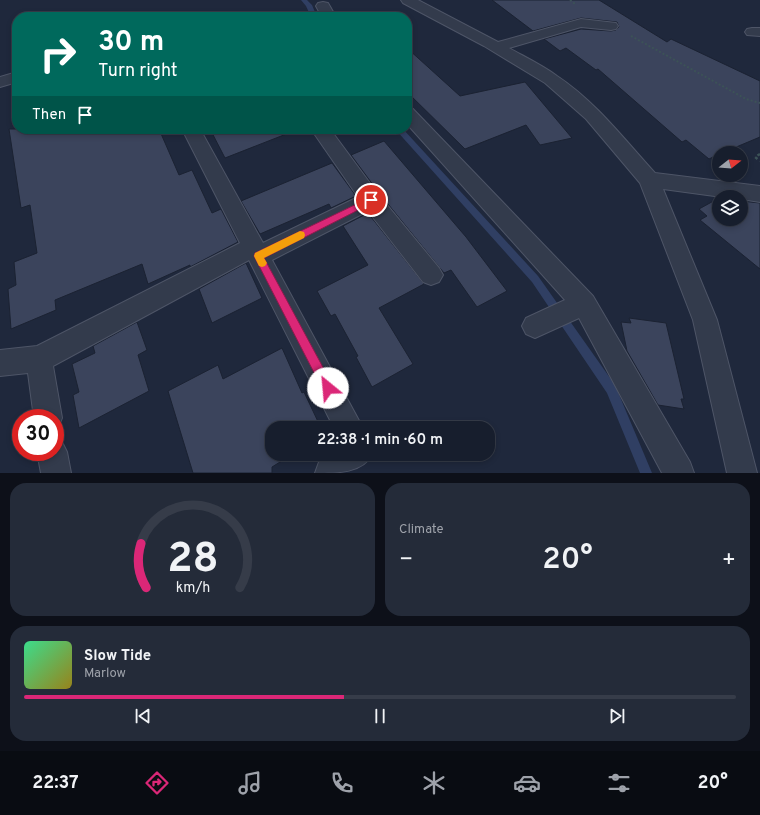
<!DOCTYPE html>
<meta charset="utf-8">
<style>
:root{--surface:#171e2d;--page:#242b39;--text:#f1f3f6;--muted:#9ea2aa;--line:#363c49;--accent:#db2777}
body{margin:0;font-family:Overpass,sans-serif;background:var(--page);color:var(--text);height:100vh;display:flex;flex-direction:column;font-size:15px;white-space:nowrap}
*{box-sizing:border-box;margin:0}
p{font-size:13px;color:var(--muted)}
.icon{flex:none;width:22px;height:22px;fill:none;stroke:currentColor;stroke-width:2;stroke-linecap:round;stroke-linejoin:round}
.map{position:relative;height:473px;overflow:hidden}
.drawer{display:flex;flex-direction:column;gap:10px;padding:10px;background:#0d1019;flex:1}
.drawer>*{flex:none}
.guide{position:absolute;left:12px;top:12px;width:400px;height:122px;border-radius:16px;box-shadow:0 2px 6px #0003,0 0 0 1px var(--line);background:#00695c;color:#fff;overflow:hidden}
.needle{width:26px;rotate:73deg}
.buttons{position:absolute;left:712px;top:146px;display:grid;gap:8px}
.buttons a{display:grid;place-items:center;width:36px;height:36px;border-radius:50%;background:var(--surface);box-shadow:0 2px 6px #0003,0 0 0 1px var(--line);font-size:20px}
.speed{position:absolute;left:12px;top:409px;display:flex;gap:8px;font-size:20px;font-weight:700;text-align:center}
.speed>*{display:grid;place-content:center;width:52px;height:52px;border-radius:50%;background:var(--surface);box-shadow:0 2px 6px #0003,0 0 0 1px var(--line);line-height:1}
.speed .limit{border:6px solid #d22;background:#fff;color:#111}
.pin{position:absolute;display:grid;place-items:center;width:34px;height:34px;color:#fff;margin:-17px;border:2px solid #fff;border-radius:50%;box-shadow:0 1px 4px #0007}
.me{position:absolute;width:44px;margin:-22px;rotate:332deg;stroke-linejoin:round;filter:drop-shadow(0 0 3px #0008)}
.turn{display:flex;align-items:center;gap:14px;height:84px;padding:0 20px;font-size:18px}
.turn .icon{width:52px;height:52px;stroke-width:2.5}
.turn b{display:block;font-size:28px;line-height:34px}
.then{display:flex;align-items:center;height:38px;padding:0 20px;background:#0003;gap:8px;font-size:15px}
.big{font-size:30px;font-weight:600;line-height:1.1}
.drawer .widget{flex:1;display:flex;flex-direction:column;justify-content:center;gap:6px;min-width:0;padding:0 14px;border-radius:16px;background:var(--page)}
.drawer .dial{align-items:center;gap:0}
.dial svg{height:104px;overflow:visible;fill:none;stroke:var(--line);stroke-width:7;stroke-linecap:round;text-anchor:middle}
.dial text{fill:var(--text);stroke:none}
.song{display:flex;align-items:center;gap:12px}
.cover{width:48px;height:48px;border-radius:6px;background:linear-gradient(135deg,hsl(150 70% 55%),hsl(50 70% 35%))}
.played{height:4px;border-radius:2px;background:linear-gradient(90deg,var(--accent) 45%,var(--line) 45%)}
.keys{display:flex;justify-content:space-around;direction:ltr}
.heat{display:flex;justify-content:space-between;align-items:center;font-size:22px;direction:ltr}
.drawer .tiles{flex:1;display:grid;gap:10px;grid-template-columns:1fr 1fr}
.widget:last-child{grid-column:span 2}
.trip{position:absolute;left:265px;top:421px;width:230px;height:40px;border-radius:16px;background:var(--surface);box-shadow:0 2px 6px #0003,0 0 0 1px var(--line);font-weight:600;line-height:40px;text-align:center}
.menu{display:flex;height:64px;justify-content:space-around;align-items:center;background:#090c12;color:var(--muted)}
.menu .icon{width:28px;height:28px}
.menu .selected{color:var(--accent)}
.menu b{font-size:18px;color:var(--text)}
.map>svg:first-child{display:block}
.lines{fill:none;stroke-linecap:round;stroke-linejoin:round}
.stream{fill:#303f63;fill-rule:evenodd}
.building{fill:#3b445c;stroke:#1b2232}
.minor-casing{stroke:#4e5567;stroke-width:2}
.path-far1{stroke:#3c5257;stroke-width:2;stroke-dasharray:2 2;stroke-linecap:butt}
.path{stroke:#3c5257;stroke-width:2.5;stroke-dasharray:3 3;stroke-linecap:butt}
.minor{fill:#333b4c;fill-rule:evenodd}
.route{fill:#db2777;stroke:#8e194d}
.slow{fill:#f59e0b}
</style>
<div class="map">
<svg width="760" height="473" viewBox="0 0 760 473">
<rect width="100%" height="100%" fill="#1f283c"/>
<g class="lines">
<path class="stream" d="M301,0h6l5,5 5,12h-6l-5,-11z
M395,129h8l135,147 77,109 37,88h-12l-33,-80 -75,-111z"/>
</g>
<path class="building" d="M492,0h107l68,42 4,-3 89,42v56l-38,16h-3v1l-10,5 -23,-19 -4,2 -84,-73 -2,1 -30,-22 -6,3 -16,-12 37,-10 30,2 5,-1 3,-3 -2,-5 -36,-4 -48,13z
M407,48l53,48 65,-14 47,56 -32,7 -14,-20 -61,24 -58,-57z
M9,129h150l20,46 13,-5 20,43 9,-4 17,33 -48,25v-2l-42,19 -6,-20 -87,36 1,10 -45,19 -3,-40 8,-4 -2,-23 23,-9 -7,-48 -9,3z
M210,129h84v2l-69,27z
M384,141l82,96 41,54 -30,16 -26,-37 -7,3 -65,-80 -28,-38z
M332,163l24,33 -25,12 -2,-4 -69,30 -19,-33z
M719,198v21h22v-18l19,2v66l-60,-49 7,-4 -8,-7z
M368,213l56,71 -45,24 34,56 -41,23 -16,-30 2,-1 -23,-42 -4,2 -14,-25 51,-26 -25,-39z
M246,263l16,35 -50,25 -13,-34z
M629,318l37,5 18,76h-3l3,10 -26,-4 -31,-54 -6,-29 10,1z
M137,322l10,28 -9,5 11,36 -70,37 -6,-33 6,-3 -7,-28 23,-11 -2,-7z
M282,348l20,45 2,-1 17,36h-49v26h21l-21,13v6h-79l-25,-82 50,-26 5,14z"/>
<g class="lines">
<g class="minor-casing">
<path id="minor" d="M401,0h17l80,42 83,-23 35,4 2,3 -2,3 -5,1 -30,-3 -72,21c16,9 33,17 48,28 38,25 67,63 98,97l105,13v16l-19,-3v-2h-19l-59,-8 54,131 40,153h-30l-34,-153 -53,-137 -54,-64 -41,-36 -61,-37 -81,-43z
M323,2l5,1 8,14h-14l-6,-11 2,-3z
M752,28h8v8l-13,-1 -2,-3 2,-3z
M17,72v10l-17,5v-10z
M407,107l6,2 180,187 97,166 4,11h-32l-83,-155 -44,20 -9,-4 -4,-8 4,-8 39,-18 -158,-176z
M182,129h18l63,114 95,-46 -47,-68h19l48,65 61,74 4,7 -4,7 -8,3 -8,-3 -55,-71 -96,49 91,168h-29l-85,-168 -196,106 9,52 -4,10 -3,1v-11h-21l-6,-45 -28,3v-26l37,-4 203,-103z
M55,438l7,4 5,10 4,21h-30l-4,-21h18z
M332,454h41c-11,19 -34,19 -58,19l4,-11z"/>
</g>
<path class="path-far1" d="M570,0l5,4
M631,36l115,63 14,4"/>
<path class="path" d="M760,154l-5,3 5,4"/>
<use href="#minor" class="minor"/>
</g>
<path class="route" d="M371,197l4,3 -1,2 -110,56 68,126 2,4 -2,4 -4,2 -4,-2 -70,-136 1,-3z"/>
<path class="slow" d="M300,231l4,1 1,3 -1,3 -40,20 3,5 -2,3 -3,1 -3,-1 -5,-10 1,-3z"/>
</svg>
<div class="buttons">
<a><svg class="needle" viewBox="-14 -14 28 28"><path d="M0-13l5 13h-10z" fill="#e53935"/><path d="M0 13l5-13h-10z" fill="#9ea2aa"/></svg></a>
<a><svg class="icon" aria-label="layers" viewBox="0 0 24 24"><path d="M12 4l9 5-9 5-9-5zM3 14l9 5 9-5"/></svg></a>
</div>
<div class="speed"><div class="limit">30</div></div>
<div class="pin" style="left:371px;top:200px;background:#d93025"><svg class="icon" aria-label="arrive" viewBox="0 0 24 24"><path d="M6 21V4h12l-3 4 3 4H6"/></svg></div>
<svg class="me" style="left:328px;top:388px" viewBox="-20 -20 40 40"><circle r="19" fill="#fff"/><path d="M0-13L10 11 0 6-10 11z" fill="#db2777"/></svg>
<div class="trip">22:38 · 1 min · 60 m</div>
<div class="guide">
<div class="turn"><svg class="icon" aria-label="right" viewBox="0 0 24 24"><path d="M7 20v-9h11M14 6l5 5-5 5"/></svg><div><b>30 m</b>Turn right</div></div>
<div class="then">Then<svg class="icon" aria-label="arrive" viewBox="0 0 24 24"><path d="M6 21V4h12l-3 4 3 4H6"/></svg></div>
</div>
</div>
<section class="drawer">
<div class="tiles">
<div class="widget dial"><svg viewBox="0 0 100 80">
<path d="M14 69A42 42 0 1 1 86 69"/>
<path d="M14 69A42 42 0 0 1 10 35" stroke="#db2777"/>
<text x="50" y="56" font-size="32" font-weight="700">28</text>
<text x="50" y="72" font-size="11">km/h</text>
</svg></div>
<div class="widget"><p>Climate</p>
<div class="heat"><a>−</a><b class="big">20°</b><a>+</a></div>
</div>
<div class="widget">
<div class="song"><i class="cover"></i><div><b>Slow Tide</b><p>Marlow</p></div></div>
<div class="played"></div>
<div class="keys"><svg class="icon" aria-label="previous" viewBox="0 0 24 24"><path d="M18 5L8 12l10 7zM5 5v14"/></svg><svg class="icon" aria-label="pause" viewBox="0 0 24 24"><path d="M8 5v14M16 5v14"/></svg><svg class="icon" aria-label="next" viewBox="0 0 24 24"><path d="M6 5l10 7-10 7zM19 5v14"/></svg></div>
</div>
</div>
</section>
<nav class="menu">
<b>22:37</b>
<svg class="icon selected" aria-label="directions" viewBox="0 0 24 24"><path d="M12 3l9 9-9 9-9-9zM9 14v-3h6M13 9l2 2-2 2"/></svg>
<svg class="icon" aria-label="music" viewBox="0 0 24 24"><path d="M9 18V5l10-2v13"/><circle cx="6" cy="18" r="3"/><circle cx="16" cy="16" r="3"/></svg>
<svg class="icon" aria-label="phone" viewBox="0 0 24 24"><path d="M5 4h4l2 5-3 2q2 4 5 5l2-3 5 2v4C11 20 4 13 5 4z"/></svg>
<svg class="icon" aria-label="climate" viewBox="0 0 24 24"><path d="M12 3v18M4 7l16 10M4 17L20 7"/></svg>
<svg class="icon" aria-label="car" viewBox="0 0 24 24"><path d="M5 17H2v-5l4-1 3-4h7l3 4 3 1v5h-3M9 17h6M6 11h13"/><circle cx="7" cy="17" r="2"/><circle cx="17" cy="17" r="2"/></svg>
<svg class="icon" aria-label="filters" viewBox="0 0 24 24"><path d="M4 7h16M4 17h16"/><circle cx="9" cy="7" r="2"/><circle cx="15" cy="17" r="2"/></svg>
<b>20°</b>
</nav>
